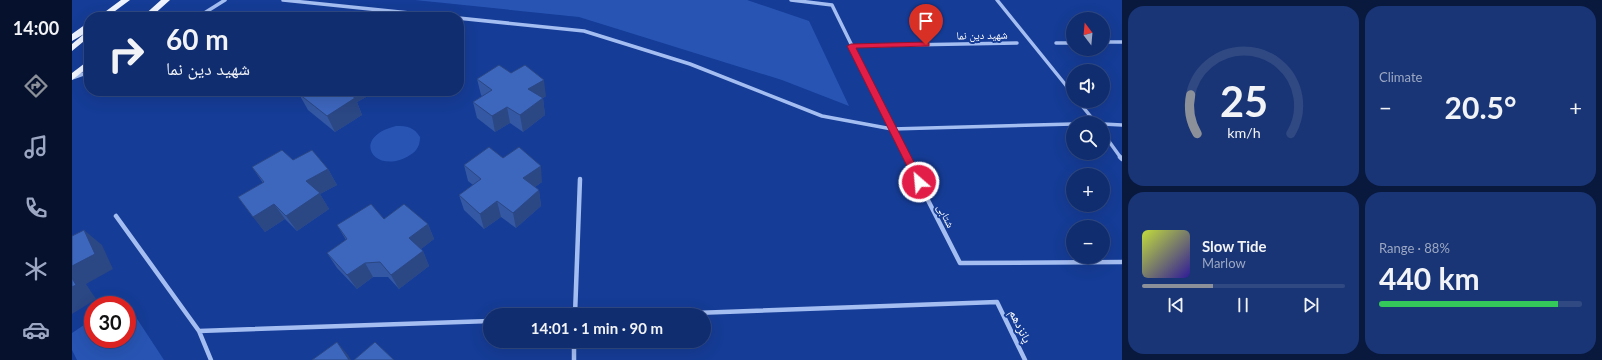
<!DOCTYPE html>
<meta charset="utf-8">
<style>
:root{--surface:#102d70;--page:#193575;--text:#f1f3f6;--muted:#9ca8c3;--line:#304983;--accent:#8c9099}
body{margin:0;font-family:Lato,"Noto Naskh Arabic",sans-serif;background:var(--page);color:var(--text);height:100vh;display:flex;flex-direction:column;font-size:15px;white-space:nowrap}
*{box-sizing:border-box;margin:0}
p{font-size:13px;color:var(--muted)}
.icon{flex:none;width:22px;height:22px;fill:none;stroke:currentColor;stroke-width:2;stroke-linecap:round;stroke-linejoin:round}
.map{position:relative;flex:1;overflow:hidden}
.sheet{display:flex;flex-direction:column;gap:6px;padding:6px;background:#09193e;width:480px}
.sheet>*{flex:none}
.hud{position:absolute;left:12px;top:12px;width:380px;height:84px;border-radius:16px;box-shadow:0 4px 16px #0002,0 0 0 1px var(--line);background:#102d70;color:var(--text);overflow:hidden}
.needle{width:26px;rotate:344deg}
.fabs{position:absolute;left:994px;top:12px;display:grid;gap:8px}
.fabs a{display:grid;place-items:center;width:44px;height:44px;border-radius:50%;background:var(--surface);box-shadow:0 4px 16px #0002,0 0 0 1px var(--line);font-size:20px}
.speed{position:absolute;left:12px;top:296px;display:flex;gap:8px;font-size:20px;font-weight:700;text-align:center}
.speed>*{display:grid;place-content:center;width:52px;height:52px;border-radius:50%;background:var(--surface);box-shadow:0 4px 16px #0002,0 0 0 1px var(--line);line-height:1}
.speed .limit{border:6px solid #d22;background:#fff;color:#111}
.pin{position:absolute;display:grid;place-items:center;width:34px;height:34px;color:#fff;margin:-41px -17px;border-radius:50% 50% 50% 0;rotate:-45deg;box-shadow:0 0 4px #0007}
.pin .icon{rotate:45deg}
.me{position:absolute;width:44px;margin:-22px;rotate:333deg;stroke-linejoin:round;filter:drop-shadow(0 0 3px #0008)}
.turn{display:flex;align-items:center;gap:14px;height:84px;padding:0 16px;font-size:18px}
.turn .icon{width:52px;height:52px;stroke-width:2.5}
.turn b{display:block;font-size:28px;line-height:34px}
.big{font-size:30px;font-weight:700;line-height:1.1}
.sheet .widget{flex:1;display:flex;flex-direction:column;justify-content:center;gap:6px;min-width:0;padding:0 14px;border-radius:16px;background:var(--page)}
.sheet .dial{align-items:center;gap:0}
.dial svg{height:104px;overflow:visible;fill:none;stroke:var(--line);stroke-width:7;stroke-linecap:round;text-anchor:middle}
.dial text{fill:var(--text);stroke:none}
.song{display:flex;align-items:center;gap:12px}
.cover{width:48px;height:48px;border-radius:6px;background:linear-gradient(135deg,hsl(70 70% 55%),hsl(250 70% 35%))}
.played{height:4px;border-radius:2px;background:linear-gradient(90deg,var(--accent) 35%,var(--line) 35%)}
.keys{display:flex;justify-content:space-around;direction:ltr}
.heat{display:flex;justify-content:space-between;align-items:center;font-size:22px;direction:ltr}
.charge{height:6px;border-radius:3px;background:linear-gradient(90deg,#34c759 88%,var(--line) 0)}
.sheet .tiles{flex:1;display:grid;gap:6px;grid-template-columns:repeat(2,1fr)}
.trip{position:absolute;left:411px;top:308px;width:228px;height:40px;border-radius:20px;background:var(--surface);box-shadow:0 4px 16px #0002,0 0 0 1px var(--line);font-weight:700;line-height:40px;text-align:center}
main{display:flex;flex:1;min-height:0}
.dock{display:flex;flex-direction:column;width:72px;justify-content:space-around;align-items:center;background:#06122d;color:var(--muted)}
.dock .icon{width:28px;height:28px}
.dock .current{color:var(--accent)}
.dock b{font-size:18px;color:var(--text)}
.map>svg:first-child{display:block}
.green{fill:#2855b4}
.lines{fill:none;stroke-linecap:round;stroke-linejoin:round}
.minor-far1{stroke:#a5bef2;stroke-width:3.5}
.minor{stroke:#a5bef2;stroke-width:4.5}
.primary{fill:#f0f4ff;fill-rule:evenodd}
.wall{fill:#3458a3}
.shaded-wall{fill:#2b4784}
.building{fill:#3d66bd;stroke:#2b4784}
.route{fill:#e11d48;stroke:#92132f}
.labels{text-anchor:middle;stroke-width:4;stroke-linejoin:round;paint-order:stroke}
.street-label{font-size:11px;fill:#fff;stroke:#153c96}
.near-street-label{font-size:13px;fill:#fff;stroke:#153c96}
</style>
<main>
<nav class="dock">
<b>14:00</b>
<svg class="icon current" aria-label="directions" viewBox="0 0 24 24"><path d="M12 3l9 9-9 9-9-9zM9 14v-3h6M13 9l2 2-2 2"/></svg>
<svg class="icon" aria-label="music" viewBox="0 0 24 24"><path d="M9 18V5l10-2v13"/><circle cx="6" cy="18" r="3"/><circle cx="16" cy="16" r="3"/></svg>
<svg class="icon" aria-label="phone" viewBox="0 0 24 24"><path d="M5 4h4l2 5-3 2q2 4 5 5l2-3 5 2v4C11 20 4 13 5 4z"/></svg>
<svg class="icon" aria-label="climate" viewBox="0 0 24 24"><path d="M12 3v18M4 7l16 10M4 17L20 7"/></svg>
<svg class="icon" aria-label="car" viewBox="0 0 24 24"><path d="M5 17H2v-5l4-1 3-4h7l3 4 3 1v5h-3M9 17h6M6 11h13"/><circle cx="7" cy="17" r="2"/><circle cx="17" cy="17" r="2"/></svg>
</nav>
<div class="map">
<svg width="1050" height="360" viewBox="0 0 1050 360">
<rect width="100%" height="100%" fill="#153c96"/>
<path class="green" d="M343,0h332l62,21 40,85 -67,-26 -203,-63z
M324,126c11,0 18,1 24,11 0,8 -3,14 -10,18 -34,22 -62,-17 -14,-29z
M52,299l40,61h-87l-5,-10v-17l21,-14v20h34v-34h-12z"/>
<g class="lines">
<path class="minor-far1" d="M211,0l301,31 106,33 132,52 70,13 181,-5
M719,0l41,5 75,153
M925,0l76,94
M126,17l27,-17
M1031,42h19
M984,43h17
M779,46l166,-3
M0,78l17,-6
M1006,101l18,22
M1031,124l19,1
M1031,133l18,25"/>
<path class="minor" d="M834,157l54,106 162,-1
M1048,157l2,2
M44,216l83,115 291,-10
M503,315l5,-136
M568,315l357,-13 28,58
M127,331l12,29
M502,341v19"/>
<path class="primary" d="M49,0h9l-23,17h-9z
M89,0h9l-19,17h-9z
M14,24h3v6l-2,1h2v6l-17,14v-7l12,-10 -12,7v-7z
M17,60v7l-17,13v-7z"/>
</g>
<path class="wall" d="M405,79l69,17 -3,2 2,17 -22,17 -13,-9 -15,9 -18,-14 -4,-16 9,-6 -1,-1z
M229,91h65l2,5 -11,6 5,13 -27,17 -27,-22 -9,-16 2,-2z
M431,158l39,24 -7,5 4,3 2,16 -25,22 -15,-11 -17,12 -20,-19 -5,-15 14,-10 -5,-4 -4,-16z
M221,160l35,9 9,16 -17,9 9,15 -32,22 -12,-12 -20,13 -27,-35 25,-14 -11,-16z
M312,219l44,5 6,15 -13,10 2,2 6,15 -30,23 -11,-12h-15l-16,12 -20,-21 -10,-15 19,-13 -9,-15z"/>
<path class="shaded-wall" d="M472,80l2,16 -16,10 -2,-17z
M272,91h22l2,5 -11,6 5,13 -27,17 -8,-16z
M471,98l2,17 -22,17 -3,-17z
M435,107l3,16 -15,9 -3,-16z
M469,166l1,16 -17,12 -2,-16z
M256,169l9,16 -17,9 9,15 -32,22 -11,-15 20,-35z
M467,190l2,16 -25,22 -3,-15z
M425,201l4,16 -17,12 -4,-15z
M202,204l11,15 -20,13 -12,-15z
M356,224l6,15 -18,14 -7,-15z
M12,230l18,15 11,24 -27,15 10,15 -24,15v-48z
M351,251l6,15 -30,23 -8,-14z
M293,263l8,14 -16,12 -10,-14z
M265,342l11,13 3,5h-2z"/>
<path class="building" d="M427,65l12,8 14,-8 19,15 -16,9 15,9 -23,17 -13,-8 -15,9 -19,-14 19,-12 -15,-11z
M232,91h41l10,7 -28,18 -28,-22z
M417,147l14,11 16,-11 22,19 -18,12 16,12 -26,23 -16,-12 -17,13 -21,-19 22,-16 -17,-14z
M210,150l11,10 19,-10 16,19 -22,12 14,12 -34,23 -12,-12 -21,13 -15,-20 26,-15 -12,-15z
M299,204l13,15 20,-15 24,20 -19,14 14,13 -32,24 -11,-13 -15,1 -18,12 -20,-22 20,-14 -10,-14z
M12,230l11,24 -23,12v-30z
M0,278l4,7 -4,2z
M265,342l12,18h-37z
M303,342l19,18h-40z"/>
<path class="route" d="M854,42l3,1v3l-73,2 68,134 -5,4 -4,-4 -68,-136 4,-2z"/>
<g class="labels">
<g class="street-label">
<text transform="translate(910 35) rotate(-1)" y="4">شهید دین نما</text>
<text transform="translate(874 216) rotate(63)" y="4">شتابی</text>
</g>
<g class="near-street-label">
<text transform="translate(949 326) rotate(64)" y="5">پانزدهم</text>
</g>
</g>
</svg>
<div class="fabs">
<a><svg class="needle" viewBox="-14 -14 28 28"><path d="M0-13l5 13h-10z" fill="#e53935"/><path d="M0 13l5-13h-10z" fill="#9ca8c3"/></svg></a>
<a><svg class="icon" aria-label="sound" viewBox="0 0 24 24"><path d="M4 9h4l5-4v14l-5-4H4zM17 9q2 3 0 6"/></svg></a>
<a><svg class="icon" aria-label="search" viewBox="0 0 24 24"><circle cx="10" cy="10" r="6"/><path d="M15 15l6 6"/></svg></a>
<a>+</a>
<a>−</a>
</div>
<div class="speed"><div class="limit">30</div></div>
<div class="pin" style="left:854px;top:45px;background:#d93025"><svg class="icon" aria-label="arrive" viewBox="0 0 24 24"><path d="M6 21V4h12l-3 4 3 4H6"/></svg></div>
<svg class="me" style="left:847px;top:182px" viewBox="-20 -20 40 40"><circle r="17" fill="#e11d48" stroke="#fff" stroke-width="3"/><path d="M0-11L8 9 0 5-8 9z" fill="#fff"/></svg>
<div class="trip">14:01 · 1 min · 90 m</div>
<div class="hud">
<div class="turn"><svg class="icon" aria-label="right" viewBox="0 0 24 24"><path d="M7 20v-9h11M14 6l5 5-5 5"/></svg><div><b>60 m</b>شهید دین نما</div></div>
</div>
</div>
<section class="sheet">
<div class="tiles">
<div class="widget dial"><svg viewBox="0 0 100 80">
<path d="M14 69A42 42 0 1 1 86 69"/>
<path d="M14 69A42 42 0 0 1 9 39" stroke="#8c9099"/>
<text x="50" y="56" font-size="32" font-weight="700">25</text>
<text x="50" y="72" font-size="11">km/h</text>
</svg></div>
<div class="widget"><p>Climate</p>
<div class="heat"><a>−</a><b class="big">20.5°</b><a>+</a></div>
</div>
<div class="widget">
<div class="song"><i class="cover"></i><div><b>Slow Tide</b><p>Marlow</p></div></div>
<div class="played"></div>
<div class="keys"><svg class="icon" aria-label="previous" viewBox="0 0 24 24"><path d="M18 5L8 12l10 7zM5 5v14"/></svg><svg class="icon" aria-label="pause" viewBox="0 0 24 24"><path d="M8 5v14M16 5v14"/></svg><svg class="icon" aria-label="next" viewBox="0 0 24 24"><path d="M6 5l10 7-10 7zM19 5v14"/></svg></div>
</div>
<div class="widget"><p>Range · 88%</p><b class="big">440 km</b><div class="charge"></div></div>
</div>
</section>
</main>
